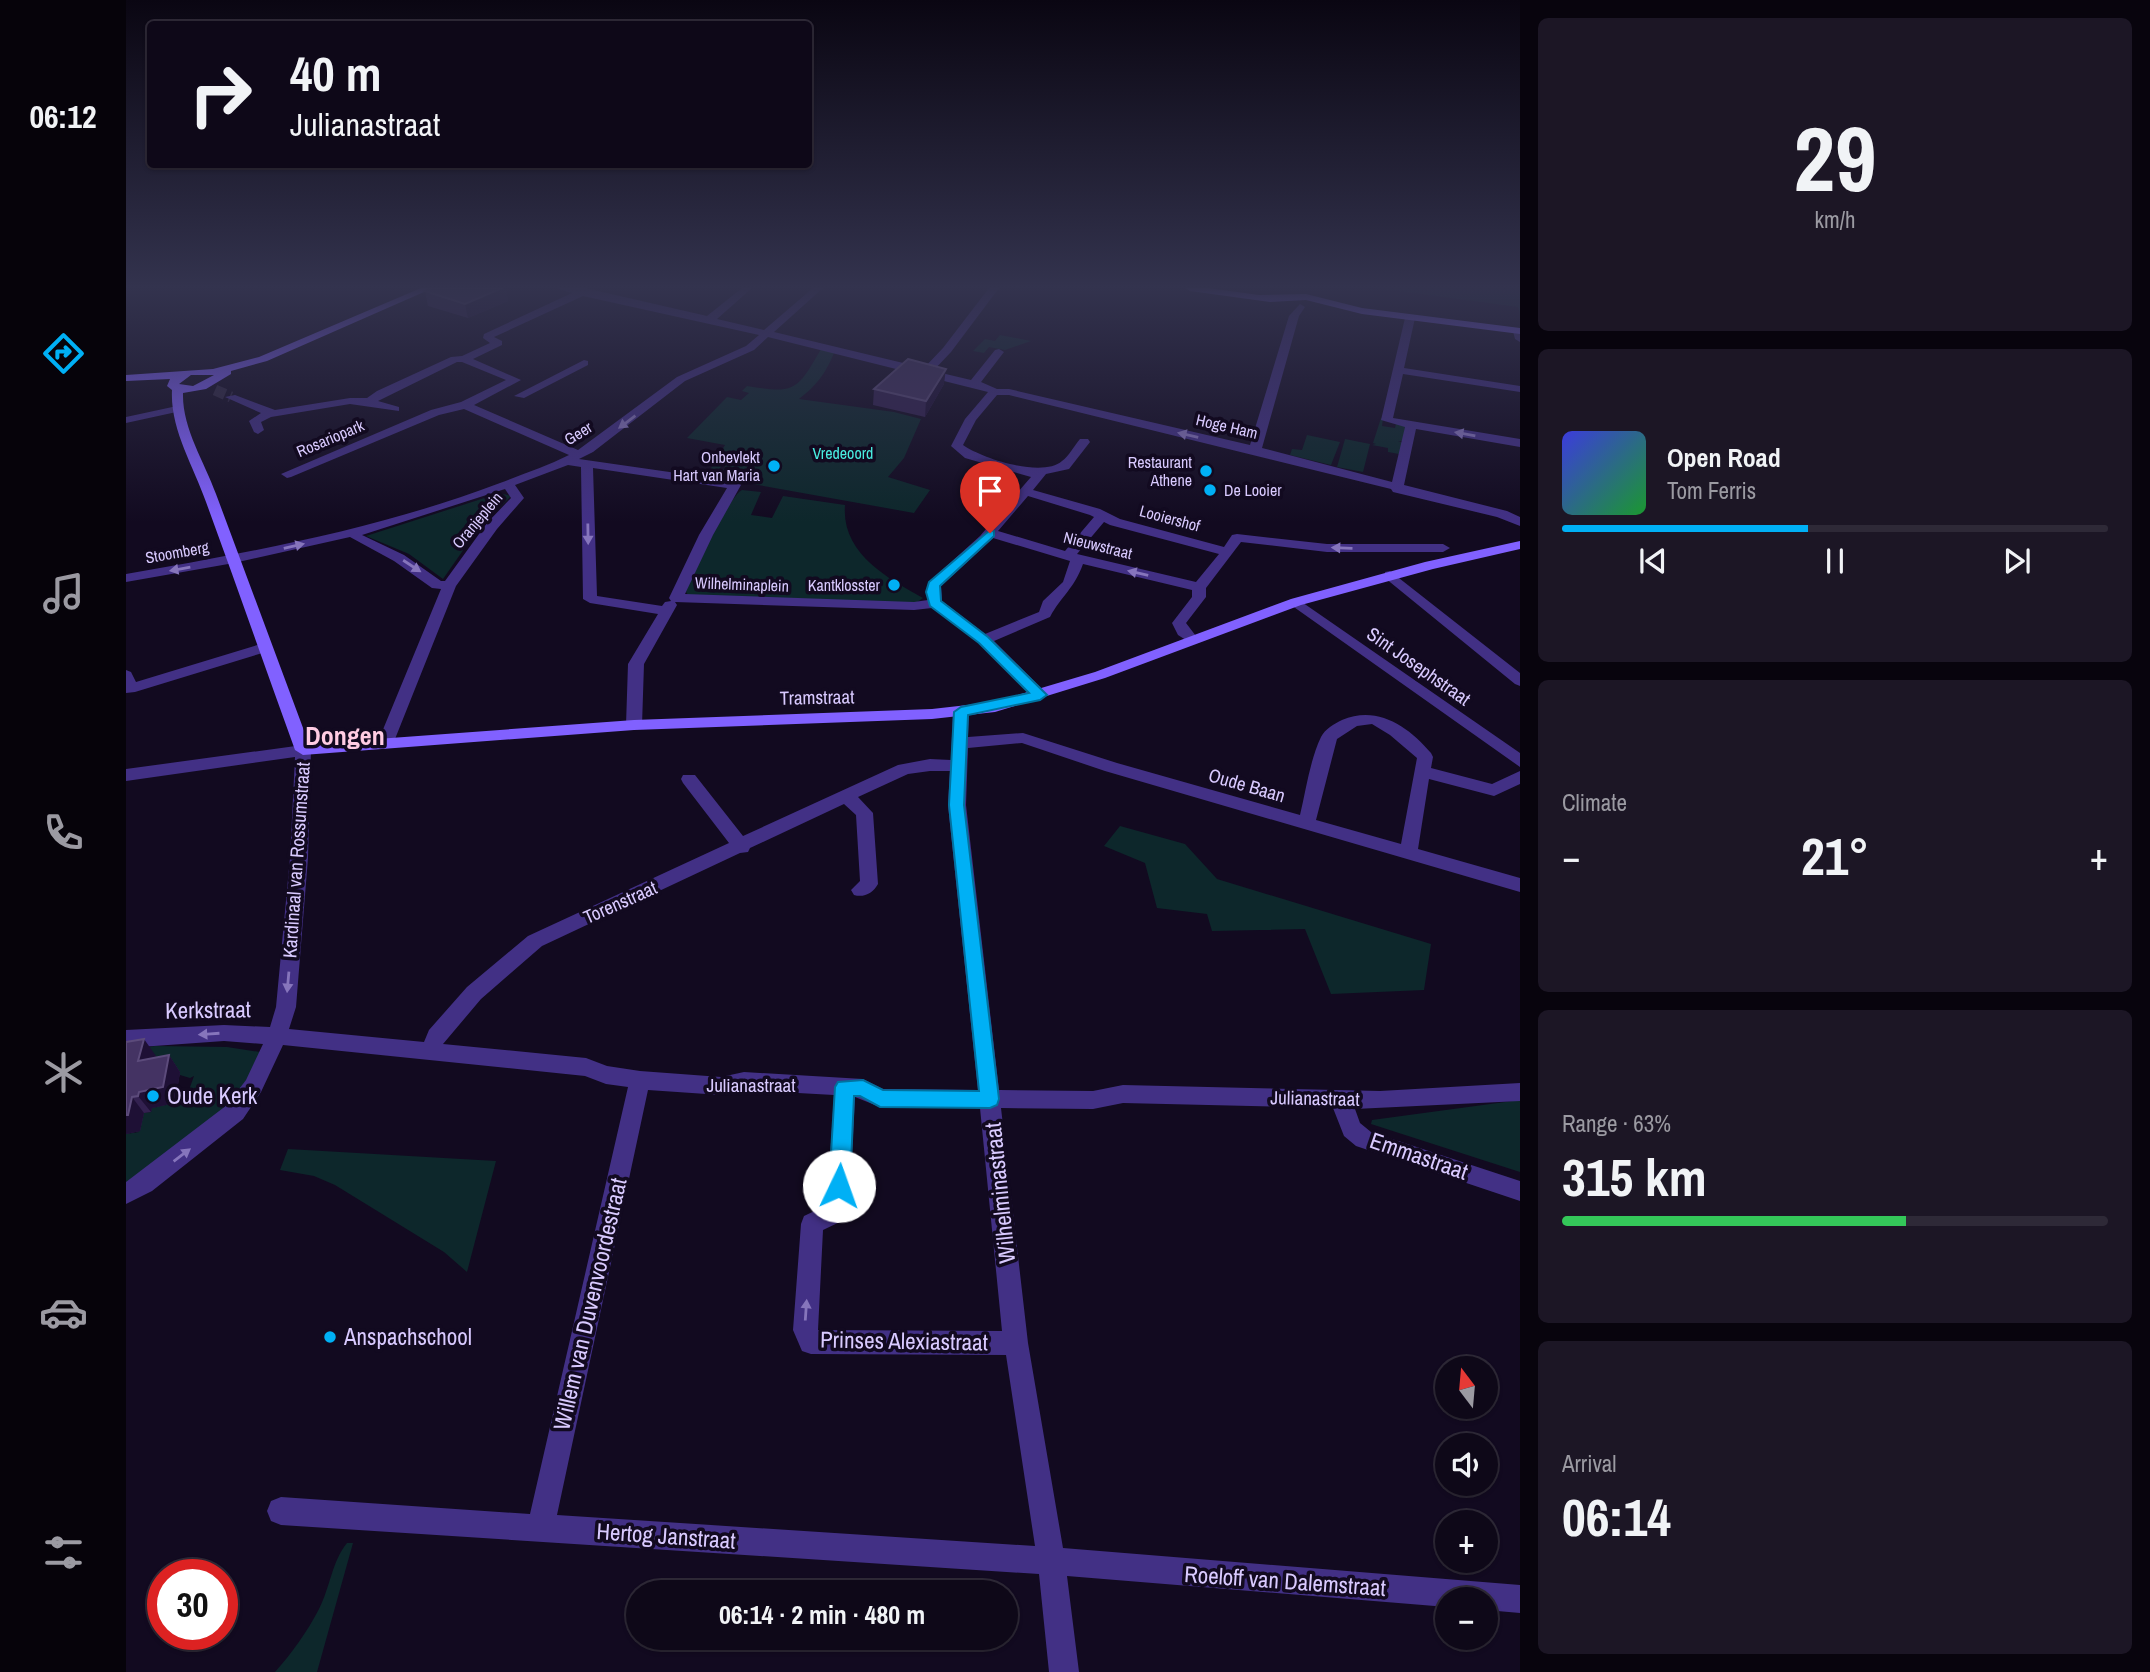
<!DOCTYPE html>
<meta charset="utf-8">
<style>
:root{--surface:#0e0818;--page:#1c1625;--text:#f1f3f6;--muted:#9b9aa2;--line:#2e2937;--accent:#00b0f5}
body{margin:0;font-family:"Archivo Narrow",sans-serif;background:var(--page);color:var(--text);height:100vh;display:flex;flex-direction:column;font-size:26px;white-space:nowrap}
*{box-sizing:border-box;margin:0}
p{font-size:23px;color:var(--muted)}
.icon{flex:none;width:38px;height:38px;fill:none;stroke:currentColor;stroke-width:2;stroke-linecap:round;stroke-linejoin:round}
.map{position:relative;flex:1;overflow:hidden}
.panel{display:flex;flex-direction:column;gap:18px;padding:18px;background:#08040d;width:630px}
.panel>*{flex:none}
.hud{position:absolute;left:21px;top:21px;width:665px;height:147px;border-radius:7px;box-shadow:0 2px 5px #0004,0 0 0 2px var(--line);background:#0e0818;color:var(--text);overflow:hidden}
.needle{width:46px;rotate:344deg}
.controls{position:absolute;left:1309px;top:1356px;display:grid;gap:14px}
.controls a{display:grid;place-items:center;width:63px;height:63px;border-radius:50%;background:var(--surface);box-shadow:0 2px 5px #0004,0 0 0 2px var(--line);font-size:35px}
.speed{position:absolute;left:21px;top:1559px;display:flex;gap:14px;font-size:35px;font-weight:700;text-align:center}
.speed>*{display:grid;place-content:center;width:91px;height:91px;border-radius:50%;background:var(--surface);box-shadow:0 2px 5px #0004,0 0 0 2px var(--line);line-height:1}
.speed .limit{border:10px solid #d22;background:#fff;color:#111}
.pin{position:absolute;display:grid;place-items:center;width:60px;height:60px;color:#fff;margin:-72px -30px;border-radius:50% 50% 50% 0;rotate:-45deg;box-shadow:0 0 7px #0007}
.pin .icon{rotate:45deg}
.me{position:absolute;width:77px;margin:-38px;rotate:3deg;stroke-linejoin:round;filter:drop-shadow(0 0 5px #0008)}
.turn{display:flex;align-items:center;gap:24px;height:147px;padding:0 28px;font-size:32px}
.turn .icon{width:91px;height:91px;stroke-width:2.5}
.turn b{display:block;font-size:49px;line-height:60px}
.big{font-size:52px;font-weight:700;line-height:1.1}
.panel .widget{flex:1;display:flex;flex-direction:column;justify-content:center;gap:10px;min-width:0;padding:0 24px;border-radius:10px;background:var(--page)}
.panel .dial{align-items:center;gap:0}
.dial b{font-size:91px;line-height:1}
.song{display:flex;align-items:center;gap:21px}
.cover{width:84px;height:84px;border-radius:10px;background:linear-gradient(135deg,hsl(240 70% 55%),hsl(130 70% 35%))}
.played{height:7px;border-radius:4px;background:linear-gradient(90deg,var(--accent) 45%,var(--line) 45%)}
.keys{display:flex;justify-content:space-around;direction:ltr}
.heat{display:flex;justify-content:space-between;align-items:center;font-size:38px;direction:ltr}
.charge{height:10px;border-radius:5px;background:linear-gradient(90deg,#34c759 63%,var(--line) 0)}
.trip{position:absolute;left:500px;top:1580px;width:392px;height:70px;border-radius:35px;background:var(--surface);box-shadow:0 2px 5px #0004,0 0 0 2px var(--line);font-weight:700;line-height:70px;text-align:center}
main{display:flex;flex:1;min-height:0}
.tabs{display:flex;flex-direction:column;width:126px;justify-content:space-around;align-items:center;background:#06030a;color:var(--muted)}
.tabs .icon{width:49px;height:49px}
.tabs .on{color:var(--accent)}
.tabs b{font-size:32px;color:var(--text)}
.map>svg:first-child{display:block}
.green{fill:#0d272b}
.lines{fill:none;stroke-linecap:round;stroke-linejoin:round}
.street-tunnel{stroke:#302741;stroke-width:11;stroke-dasharray:11 5;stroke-linecap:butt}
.street{fill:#423085;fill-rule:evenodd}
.secondary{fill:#8161ff;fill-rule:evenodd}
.wall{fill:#332150}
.shaded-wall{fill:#1e1035}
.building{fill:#443363;stroke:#5c4b7b;stroke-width:2}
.oneway{fill:#8675bc}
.route{fill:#00b0f5;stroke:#00729f;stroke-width:2}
.poi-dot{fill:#00b0f5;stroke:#120a20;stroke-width:2.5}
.labels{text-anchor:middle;stroke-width:7;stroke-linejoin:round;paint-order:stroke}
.far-street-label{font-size:16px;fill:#d9caff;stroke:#120a20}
.far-park-label{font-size:16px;fill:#49ece0;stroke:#120a20}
.far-poi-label{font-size:16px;fill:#d9caff;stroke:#120a20;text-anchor:end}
.street-label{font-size:19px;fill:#d9caff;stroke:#120a20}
.near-street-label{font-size:23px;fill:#d9caff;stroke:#120a20}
.near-poi-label{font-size:23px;fill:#d9caff;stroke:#120a20;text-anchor:start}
.district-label{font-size:26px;font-weight:bold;fill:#ffcce3;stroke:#120a20}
</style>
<main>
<nav class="tabs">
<b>06:12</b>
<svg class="icon on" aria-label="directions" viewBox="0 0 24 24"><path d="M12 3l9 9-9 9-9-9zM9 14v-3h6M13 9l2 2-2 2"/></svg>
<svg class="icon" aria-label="music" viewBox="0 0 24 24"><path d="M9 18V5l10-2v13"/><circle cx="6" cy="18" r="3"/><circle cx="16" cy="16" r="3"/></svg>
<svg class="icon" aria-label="phone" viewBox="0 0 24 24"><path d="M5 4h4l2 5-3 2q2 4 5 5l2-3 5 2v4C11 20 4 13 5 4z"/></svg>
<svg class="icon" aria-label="climate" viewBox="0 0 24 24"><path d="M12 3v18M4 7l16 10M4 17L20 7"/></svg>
<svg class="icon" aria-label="car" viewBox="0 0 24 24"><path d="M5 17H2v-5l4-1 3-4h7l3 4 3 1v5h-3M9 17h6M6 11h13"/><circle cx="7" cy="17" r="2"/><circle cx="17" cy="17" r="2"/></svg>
<svg class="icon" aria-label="filters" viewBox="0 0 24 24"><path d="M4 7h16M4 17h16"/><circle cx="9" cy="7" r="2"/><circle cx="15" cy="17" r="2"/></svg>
</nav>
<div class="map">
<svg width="1394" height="1672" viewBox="0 0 1394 1672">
<rect width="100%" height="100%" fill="#120a20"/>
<path class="green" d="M1249,288h145v26l-2,-7z
M874,335l31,6 -26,9 -16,-3 -5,6 -11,-2 12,-12 10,2z
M695,349l13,4c-8,20 -18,33 -35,46l95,13 27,7 -17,39 -16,19 42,13 -16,23 -195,-35 15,-29 -22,30 -7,-1 20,-33 -38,-7 40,-41 14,3 8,-7 -7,-2 5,-5c48,8 50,5 74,-37z
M1255,418h2l-1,8 13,2 1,-4 9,2 -1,15h-6l6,2 -5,11 -11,-2v-4l-16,-3 4,-1 -3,-1z
M1181,435l33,7 -9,23 -41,-10 2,-6 10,1z
M1219,439l25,5 -7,28 -26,-5z
M616,490l19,2 -10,23 21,3 11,-22 62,9c-4,48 42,73 78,93l-7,5 -228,-8 -2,-3c6,-17 43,-96 56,-102z
M374,493l11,3 -33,33 -35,50 -34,-25 -43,-18z
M994,826l65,18 32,35 214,65 -7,46 -93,4 -26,-65 -93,2 -5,-17 -50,-6 -12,-45 -41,-17z
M29,1046l72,1 33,5c-23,63 -83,98 -134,138v-56l13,-2 -2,-2 7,-17 7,-1 1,-4 22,-5 2,-4 16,-8 -3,-1 5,-14 -4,2 -10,-3 -1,-3 -53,-21z
M1394,1100v72l-149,-48 1,-4z
M162,1149l208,12 -29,111 -23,-20 -109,-67 -21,-9 -34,-6z
M221,1543h6l-36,129h-42c17,-19 32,-40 44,-63 11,-21 13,-48 28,-66z"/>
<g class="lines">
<path class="street-tunnel" d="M89,390l16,7"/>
<path class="street" d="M430,288h29l122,28 35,-28h10l-35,31 47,11 49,-42h10l-49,44 150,36 19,-20 46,-60h10l-48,64 -18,19 38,9 24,-30 4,-1 5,3 -23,30 16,7h12l241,56 39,-129 11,-12 5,3 -6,9 -37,132 130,34 13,-55 -24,-7 24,-102 5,-3 5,3 -11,50 116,18v6l-117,-18 -10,44 127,21v8l-104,-18 -12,56 103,26 13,6v9l-23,-9 -104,-25 -2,-3 -382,-94h-12l-21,25 -13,25c20,14 80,33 99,16 7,-5 12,-15 18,-22h8l2,3 -21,27 -23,5 -13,16 67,19 20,10 104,28 8,-12 5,-1 90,10h116l7,4 -7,4h-116l-86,-10 -35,46v9l-20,26 13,17 -7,4 -14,-9 -6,-12 20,-26v-7l-109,-26c-9,25 -21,31 -33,53l-56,24 54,54 -8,5 -5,-2 -56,-55 -47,-35 -18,2 -239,-8 2,3 -33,59 -2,61 -8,5 -8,-5 2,-61 30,-50 -68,-11 -7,-4 -2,-132 -13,-2 -53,20 9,13 -27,31 -41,57 -63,158 -8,5 -8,-5 64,-155 -9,-1 -38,-27 -44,-24 -116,26 -108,19v-8c126,-22 253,-45 374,-91 23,-9 47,-17 69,-28l-105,-46 -25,6 -148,62 -4,1 -6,-4 150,-64 30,-8 45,-22 -44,-18h-5l-79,39 21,6v4l-49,-7 -79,13 -10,5 3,8 -6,4 -4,-2 -5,-11 12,-8 -36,-16 10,-2 40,15 75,-12h17l10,-7 74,-34 11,-1 28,-13 -7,-5 1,-4 88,-41zM457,296l176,39 -13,11 -69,31 -99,73 -104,-45 47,-25 -48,-21 29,-14v-4l-8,-4zM642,337l220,55 -23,27 -14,27 14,12 66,19 -51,59 -51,46 -1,18 -14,2 -229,-8 28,-59 28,-50 -2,-3 -160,-23 14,-7 92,-71 69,-31zM467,468l134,20 -28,47 -30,63 2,3 -6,1 -3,4 -65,-10zM379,489l6,9 -24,25 -42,58h-4l-37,-26 -42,-20zM902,496l62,19 4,2 -29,34 -67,-20zM978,522l6,3 109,29 -23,28 -119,-28zM867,538l77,23 -7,21 -20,19 -4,11 -54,22 -43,-33 -1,-15z
M1392,328h2v14l-5,-3 -2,-8z
M458,360l4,1v4l-64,33 -10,-2z
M51,406l6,3 -2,2 -55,12v-6z
M1264,571l130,102v13l-5,-2 -130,-106v-6z
M1170,598l224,155v14l-229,-162 -2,-3z
M138,643l5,2 2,3 -2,3 -134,41 -9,1v-23l5,2 5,10z
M835,707l8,5 -1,25 55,-4 94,30 183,52c6,-25 10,-55 21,-78 4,-8 13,-13 21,-17 35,-15 66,6 89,33l2,4 -2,11 61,16 28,-13v13l-26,12 -65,-17 -11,70 102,29v14l-415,-121 -83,-28 -54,5 -2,57 33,285 94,1 30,-6 257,6 140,-8v18l-165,8 5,14 11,9 149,49v20l-164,-55 -12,-10 -11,-28 -210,-5 -30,6 -92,-1 27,235 35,205 457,37v28l-34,-3v-10h-39v7l-380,-31 12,96h-30l-10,-98 -758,-49 -10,-4 -4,-10 4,-10 10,-4 249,17 98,-427 -22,-3 -21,-8 -302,-31 -22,47 -18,27 -91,72 -26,13v-22l101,-77 19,-25 17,-36 -39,-3 -98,7v-18l98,-5 46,2 6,-20 14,-149 5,-101 -169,24v-12l177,-24 6,1 2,4 -3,108 -12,149 -7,22 135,13 5,-12 38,-43 61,-51 201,-93 -46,-60 -2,-4 2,-4h12l48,61 155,-71 32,-6 21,1 2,-48zM1246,724l18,11 27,23 -16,86 -85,-24 21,-81 20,-13zM804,771h20l-2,34 30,285 -95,-1 -20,-10 -119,-7 -23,5 -81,-6 -33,-5 -21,-8 -143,-14 38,-45 61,-53 198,-93 8,-1 2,-4 94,-44 12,11 4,66 -9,9 3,5c10,3 19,-2 24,-11l-5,-71 -15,-16 50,-23zM522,1090l73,5 23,-5 90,5 -7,110 -23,11 -3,8 -8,106 9,21 9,3 195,1 29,191 -478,-31zM729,1097l25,10 100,1 22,223 -184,-1 5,-100 23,-11 3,-8z"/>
<path class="secondary" d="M295,288h12l-166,73 -36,10v3l-25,15 -23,4c-1,35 21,68 33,101 31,83 62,167 93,250l325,-24 298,-11 62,-7 101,-30 196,-73 134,-37 95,-21v8l-87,20 -132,36 -196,73 -110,34 -63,7 -298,11 -331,25 -8,-5c-30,-83 -59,-166 -89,-248 -13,-37 -36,-73 -34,-112l-5,-4 3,-7 -44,2v-6l87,-6 46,-12zM65,375h23l-21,11 -14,-2z
M1059,288h23l51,7 47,-1 56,14 158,20v6l-158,-20 -56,-14 -36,2 -80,-11z"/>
</g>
<path class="wall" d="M306,288h74l2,13 -40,17 -40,-12 -3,-15z
M818,384l-19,33 -52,-12 1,-16z
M0,1042l30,14 -1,2 14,-3 11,17 -5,31 -23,5 -1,4 -7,1 -4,18 -14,3z"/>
<path class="shaded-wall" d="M376,288h4l2,13 -40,17 -3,-14z
M820,369l-2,15 -19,33 1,-16z
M18,1039l12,17 -6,22 -12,-17z
M43,1055l11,17 -5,31 -23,5 -1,4 -13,-16 1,-4z
M6,1097l12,16 -4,18 -14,3v-19z"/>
<path class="building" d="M306,288h70l-37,16 -40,-13z
M782,359l38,10 -20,32 -52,-12z
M18,1039l-6,22 31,-6 -6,32 -24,5 -1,4 -6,1 -4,18h-2v-73z"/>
<defs><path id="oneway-solid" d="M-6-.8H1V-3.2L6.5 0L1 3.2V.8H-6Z" transform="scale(1.75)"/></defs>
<g class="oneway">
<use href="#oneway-solid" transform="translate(501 422) rotate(143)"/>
<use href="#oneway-solid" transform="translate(1339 434) rotate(-170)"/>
<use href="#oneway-solid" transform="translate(1062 435) rotate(-167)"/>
<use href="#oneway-solid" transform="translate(462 534) rotate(89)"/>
<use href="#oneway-solid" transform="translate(168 546) rotate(-13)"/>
<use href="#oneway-solid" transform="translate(1216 548) rotate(-178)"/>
<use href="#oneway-solid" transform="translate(286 566) rotate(33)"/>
<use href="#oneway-solid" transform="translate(54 569) rotate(170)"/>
<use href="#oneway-solid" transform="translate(1012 573) rotate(-167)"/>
<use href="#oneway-solid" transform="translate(162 982) rotate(95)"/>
<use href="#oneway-solid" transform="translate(83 1034) rotate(176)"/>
<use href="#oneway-solid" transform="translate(56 1155) rotate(-37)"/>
<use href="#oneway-solid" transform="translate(680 1310) rotate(-86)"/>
</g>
<linearGradient id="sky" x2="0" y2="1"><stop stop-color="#0a0612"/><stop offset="0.55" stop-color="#33334e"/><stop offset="1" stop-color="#33334e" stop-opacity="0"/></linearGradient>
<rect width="1394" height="522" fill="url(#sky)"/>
<path class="route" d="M864,530l4,1v5l-54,50 1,15 47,36 59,58 -7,5 -72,15 -4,90 35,294 -2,6 -7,3 -110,-1 -20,-11h-6l-4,90 -3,7 -8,2 -7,-2 -3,-7 6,-99 3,-5 25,-2 20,10 96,1 -30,-286 5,-93 7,-5 68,-14 -50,-50 -49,-37 -4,-14 3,-10z"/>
<g class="poi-dot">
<circle cx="648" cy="466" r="7"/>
<circle cx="1080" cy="471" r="7"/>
<circle cx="1084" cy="490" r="7"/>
<circle cx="768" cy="585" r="7"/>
<circle cx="27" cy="1096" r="7"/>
<circle cx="204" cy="1337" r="7"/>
</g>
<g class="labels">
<g class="far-street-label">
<text transform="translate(1101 426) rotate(13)" y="6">Hoge Ham</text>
<text transform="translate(452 433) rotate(-32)" y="6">Geer</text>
<text transform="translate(204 438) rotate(-23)" y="6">Rosariopark</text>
<text transform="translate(1044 518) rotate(15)" y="6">Looiershof</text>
<text transform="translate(351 520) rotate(-50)" y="6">Oranjeplein</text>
<text transform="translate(972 545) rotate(14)" y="6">Nieuwstraat</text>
<text transform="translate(51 552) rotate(-10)" y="6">Stoomberg</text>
<text transform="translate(616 584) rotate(2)" y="6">Wilhelminaplein</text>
</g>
<g class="far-park-label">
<text x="717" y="459">Vredeoord</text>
</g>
<g class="far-poi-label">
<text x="634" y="463">Onbevlekt<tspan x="634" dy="18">Hart van Maria</tspan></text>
<text x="1066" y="468">Restaurant<tspan x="1066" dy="18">Athene</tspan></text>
<text x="1098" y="496" text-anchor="start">De Looier</text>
<text x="754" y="591">Kantklosster</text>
</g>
<g class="street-label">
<text transform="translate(1293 666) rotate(35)" y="7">Sint Josephstraat</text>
<text transform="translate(691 697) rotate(-1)" y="7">Tramstraat</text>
<text transform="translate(1121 785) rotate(16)" y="7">Oude Baan</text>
<text transform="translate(170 860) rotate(-86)" y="7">Kardinaal van Rossumstraat</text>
<text transform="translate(494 902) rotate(-24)" y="7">Torenstraat</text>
<text x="625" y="1092">Julianastraat</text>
<text transform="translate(1189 1098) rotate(1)" y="7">Julianastraat</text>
</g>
<g class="near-street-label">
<text transform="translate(82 1010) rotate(-1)" y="8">Kerkstraat</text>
<text transform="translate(1293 1156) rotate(19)" y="8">Emmastraat</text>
<text transform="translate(874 1193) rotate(-96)" y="8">Wilhelminastraat</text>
<text transform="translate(464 1304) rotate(-77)" y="8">Willem van Duvenvoordestraat</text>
<text transform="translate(778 1341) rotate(1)" y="8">Prinses Alexiastraat</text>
<text transform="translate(540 1536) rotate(4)" y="8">Hertog Janstraat</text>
<text transform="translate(1159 1581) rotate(4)" y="8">Roeloff van Dalemstraat</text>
</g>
<g class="near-poi-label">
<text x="41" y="1104">Oude Kerk</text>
<text x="218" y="1345">Anspachschool</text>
</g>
<g class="district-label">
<text x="219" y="745">Dongen</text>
</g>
</g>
</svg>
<div class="controls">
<a><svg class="needle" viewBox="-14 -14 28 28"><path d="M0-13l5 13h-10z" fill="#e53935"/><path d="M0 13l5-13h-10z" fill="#9b9aa2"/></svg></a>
<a><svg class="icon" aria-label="sound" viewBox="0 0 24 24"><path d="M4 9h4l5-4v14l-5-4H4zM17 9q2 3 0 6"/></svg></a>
<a>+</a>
<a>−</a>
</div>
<div class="speed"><div class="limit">30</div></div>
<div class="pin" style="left:864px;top:533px;background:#d93025"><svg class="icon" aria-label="arrive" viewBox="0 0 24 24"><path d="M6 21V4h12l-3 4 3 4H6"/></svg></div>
<svg class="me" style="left:713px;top:1186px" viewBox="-20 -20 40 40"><circle r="19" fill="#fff"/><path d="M0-13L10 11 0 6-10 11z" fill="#00b0f5"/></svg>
<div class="trip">06:14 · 2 min · 480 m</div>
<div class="hud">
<div class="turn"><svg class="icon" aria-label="right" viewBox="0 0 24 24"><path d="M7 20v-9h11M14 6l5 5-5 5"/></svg><div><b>40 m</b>Julianastraat</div></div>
</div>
</div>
<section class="panel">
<div class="widget dial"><b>29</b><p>km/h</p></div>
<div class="widget">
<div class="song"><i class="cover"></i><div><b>Open Road</b><p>Tom Ferris</p></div></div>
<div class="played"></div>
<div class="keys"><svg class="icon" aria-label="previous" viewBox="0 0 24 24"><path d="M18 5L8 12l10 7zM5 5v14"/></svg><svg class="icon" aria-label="pause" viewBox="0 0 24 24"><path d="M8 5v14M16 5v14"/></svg><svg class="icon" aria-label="next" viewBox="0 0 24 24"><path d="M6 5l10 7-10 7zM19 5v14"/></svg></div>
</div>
<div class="widget"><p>Climate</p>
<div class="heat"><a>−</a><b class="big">21°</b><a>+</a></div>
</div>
<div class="widget"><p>Range · 63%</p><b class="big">315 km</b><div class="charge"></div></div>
<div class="widget"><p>Arrival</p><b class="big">06:14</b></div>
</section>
</main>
